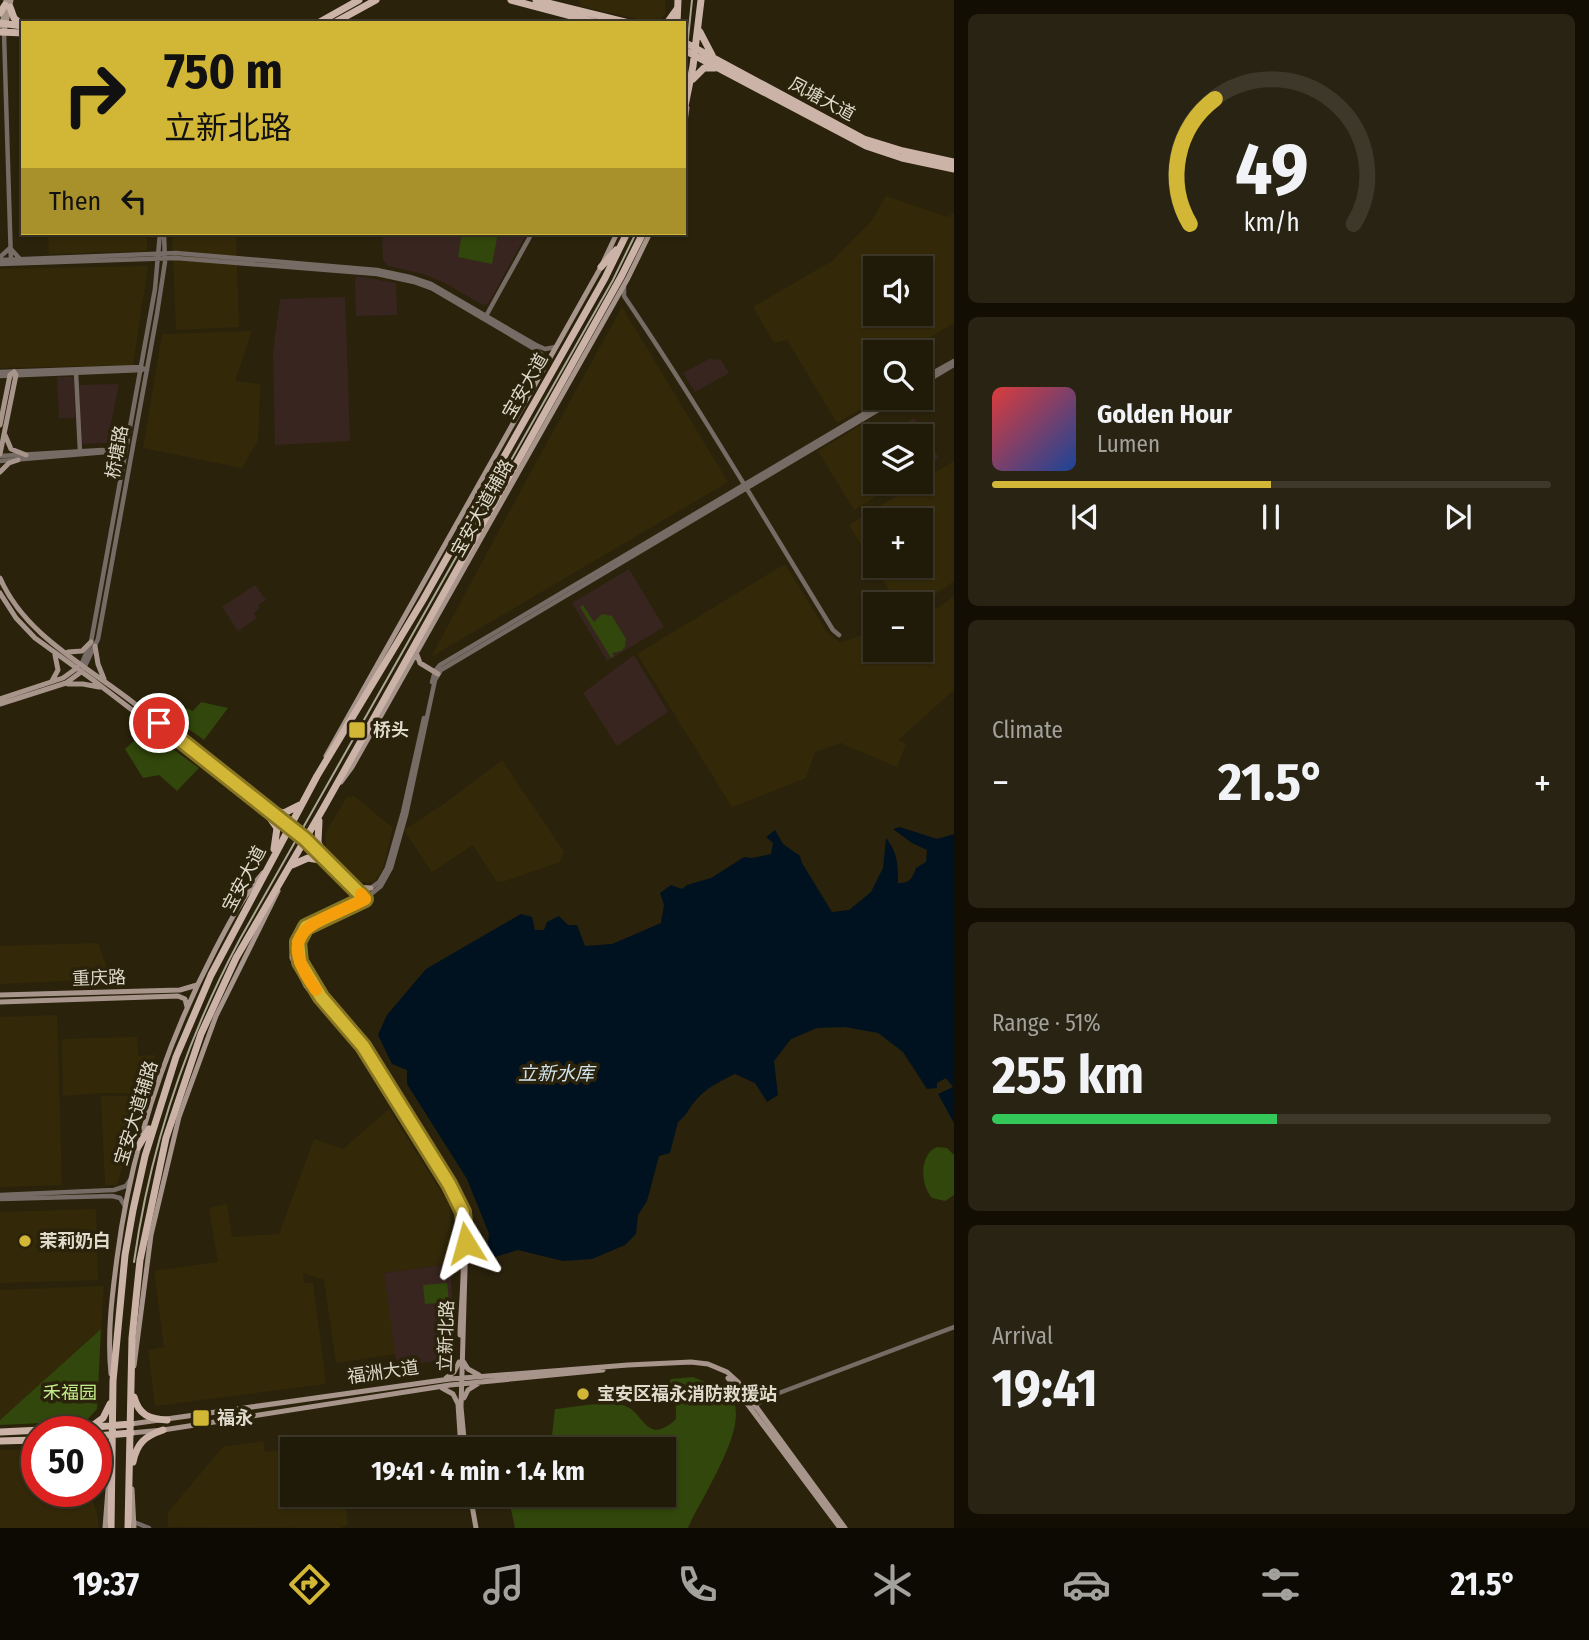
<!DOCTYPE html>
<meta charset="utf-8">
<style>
:root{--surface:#201a08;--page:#282312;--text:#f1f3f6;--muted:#a2a19c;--line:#3d3829;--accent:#d2b635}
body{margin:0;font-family:"Fira Sans Condensed","Noto Sans SC",sans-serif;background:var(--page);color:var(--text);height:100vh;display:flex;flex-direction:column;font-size:26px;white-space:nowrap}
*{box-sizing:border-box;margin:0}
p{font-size:23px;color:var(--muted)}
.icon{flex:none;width:38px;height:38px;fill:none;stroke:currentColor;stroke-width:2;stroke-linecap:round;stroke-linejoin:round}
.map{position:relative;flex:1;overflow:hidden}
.drawer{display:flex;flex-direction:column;gap:14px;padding:14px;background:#120e04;width:635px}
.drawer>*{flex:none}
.top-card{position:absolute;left:21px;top:21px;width:665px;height:214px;border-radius:0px;box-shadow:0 2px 5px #0004,0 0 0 2px var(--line);background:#d2b635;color:#111;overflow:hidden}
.tools{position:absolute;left:863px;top:256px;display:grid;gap:14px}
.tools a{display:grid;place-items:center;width:70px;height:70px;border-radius:0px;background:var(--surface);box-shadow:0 2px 5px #0004,0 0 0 2px var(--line);font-size:35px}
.speed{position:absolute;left:21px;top:1416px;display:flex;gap:14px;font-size:35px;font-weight:700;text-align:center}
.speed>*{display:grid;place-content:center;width:91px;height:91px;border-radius:50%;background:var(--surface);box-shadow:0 2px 5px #0004,0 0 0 2px var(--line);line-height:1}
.speed .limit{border:10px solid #d22;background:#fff;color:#111}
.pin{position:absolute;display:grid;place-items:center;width:60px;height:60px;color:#fff;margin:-30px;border:4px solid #fff;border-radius:50%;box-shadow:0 2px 7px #0007}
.me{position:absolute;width:77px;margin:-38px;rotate:352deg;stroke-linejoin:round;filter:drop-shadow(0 0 5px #0008)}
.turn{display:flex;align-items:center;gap:24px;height:147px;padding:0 28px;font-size:32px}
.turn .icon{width:91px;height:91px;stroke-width:2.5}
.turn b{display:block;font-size:49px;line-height:60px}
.then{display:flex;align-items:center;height:66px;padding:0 28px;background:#0003;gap:14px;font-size:26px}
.big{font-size:52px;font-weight:700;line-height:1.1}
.drawer .widget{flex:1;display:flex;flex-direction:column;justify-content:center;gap:10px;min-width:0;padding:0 24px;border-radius:10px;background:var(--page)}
.drawer .dial{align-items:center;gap:0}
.dial svg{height:182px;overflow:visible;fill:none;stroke:var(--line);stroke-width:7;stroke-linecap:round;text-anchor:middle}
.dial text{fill:var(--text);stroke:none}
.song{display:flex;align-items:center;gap:21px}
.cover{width:84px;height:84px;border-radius:10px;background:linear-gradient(135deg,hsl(0 70% 55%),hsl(220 70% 35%))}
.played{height:7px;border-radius:4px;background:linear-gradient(90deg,var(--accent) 50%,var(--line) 50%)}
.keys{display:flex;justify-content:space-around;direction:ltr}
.heat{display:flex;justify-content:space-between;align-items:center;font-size:38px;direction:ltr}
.charge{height:10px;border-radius:5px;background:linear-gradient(90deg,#34c759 51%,var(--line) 0)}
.trip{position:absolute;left:280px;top:1437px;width:396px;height:70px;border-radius:0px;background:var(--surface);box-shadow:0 2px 5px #0004,0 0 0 2px var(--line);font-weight:700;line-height:70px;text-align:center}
.dock{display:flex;height:112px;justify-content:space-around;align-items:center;background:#0d0a03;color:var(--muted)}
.dock .icon{width:49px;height:49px}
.dock .on{color:var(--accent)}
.dock b{font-size:32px;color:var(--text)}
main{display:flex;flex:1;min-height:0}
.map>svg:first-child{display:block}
.built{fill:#332909;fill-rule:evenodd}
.education{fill:#382520}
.green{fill:#31470b}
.water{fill:#00121f}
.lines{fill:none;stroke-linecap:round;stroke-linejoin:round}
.tertiary{stroke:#776b65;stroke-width:4.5}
.secondary{stroke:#a7948b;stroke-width:5}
.primary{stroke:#ccb3a8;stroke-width:7}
.rail{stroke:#aca696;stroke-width:2}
.route-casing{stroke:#887622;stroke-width:18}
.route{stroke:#d2b635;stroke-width:12}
.slow{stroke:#f59e0b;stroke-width:12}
.poi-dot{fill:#d2b635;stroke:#2a220b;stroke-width:2.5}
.labels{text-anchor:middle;stroke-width:7;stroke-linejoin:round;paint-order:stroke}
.street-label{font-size:18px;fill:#dfdacc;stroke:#2a220b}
.poi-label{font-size:18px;font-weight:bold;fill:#dfdacc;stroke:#2a220b;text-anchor:start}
.park-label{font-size:18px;fill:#c2ec8b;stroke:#2a220b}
.water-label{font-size:19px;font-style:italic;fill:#d1e4f0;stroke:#2a220b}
</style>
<main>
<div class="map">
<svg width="954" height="1528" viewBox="0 0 954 1528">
<rect width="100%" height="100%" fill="#2a220b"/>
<path class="built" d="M579,0h86v14l-9,9 -76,-17z
M886,196l61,21 7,-4v110l-49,29h-30v45h7l-45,26 -50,-83 -13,3 -21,-36 79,-46 39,-40zM875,268h45v45h-45z
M48,233h99v18l-98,3z
M172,233h64l3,94 -63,3z
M148,266l-15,99 -133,3v-99z
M622,307l106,175 -297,175 91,-169z
M252,331l-17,50 25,3 -2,56 -16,28 -99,-20 19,-114z
M869,420l10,16h-4v45h25l-46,29 -36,-59z
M954,461v120l-24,17 -18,6h-14l-49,-79zM875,520h45v45h-45z
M785,564l41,67 14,12 35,-13v19h45l1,-34 20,-9 13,-10v94l-56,50 8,4 -9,23 -56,-24 -26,9 -9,26 -74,29 -95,-153z
M502,760l62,92 -4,10 -58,20 -6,-1 -23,-36 -41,27 -28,-42 41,-27z
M354,796l39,32 -11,43 -9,11h-14l-33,-34 -1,-15 22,-36z
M98,943l13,36 -111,5v-38z
M57,1015l5,170 -62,2v-170z
M137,1037l1,19 17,-1 -5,39 -49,-1 -38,3 -1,-57z
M101,1096h42l-26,89h-12z
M389,1109l60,95 2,20 -1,40 -66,9 12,81 -60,9 -12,-83 -21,-7 1,10 9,-1 13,102 -171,22 -7,-56 16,-3 -10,-76 64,-9 -9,-54 18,-4 5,33 47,-3 35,-95 29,10z
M96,1209l2,71 -98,3v-71z
M104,1286l-3,43 -101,91v-130z
M263,1441l2,11 72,-9 1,6h-46v45l52,1 4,29 -7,4 -173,-1v-15l55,-65z
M37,1449v42h53l8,27v10h-98v-78z"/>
<path class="education" d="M382,233h145l-39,71 -5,1 -38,-22 -22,-9 -35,-8 -5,-6z
M357,276l39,7 1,32 -41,1 -1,-37z
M345,297l5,144 -75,4 -2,-92 7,-54z
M709,359l12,1 8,13 -34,19 -12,-19z
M57,377h17l1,41h-16z
M119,384l-12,59 -26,1 -2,-59z
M914,418l25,40 -18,11 -1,-33h-27l-2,-4z
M629,569l35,58 -57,34 -35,-58z
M255,585l11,15 -8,5 2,3 -6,5 3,5 -19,13 -16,-24z
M634,655l34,57 -51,34 -34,-53z
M450,1264l4,56 -1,39 -56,7 -13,-93z"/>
<path class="green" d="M462,233h36l-6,31 -34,-7z
M583,605l11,17 8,-8 10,2 14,23 -1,8 -4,4 -9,2 2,3 -3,2 -31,-51z
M201,702l27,6 -24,32 -28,-20 9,-12 8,3z
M146,730l53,38 -22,23 -18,-16 -16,3 -18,-29z
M937,1147l10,1 7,7v40l-9,6 -13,-3c-12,-13 -13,-44 5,-51z
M447,1283l6,51 -12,2 -4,-33 -12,1 -2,-19z
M101,1329l-4,80 -11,12 -86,4v-5z
M693,1377c13,6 35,11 41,26 12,29 -34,97 -46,125h-173l-7,-33 155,-1v-45h-138l26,-5 4,-35c21,-2 46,-8 67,-4 22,4 23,43 54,14v-16l-10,-16 5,-8z"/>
<path class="water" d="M900,827l37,12 17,-5v289l-16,-29 15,-7 -7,-9 -9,5v5l-10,1 -24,-37 -25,-19 -33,-6 -28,1 -26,11 -17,22 4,34 -11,7 -12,-19 -20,-9c-13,6 -29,14 -39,26 -8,9 -8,14 -18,22l-8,31 -11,3 -12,45 -9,14 -2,19 -11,11 -33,14 -29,2 -45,-11 -23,7 -8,-7 2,-16 -22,-55 -60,-95v-14l-15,-6 -14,-29 9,-20 39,-46 95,-55 11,3 3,13h9l3,-8 12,-6 9,9h9l8,21 27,-2 49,-21 3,-18 -4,-12 11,-8 11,4 5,-4 24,-7 33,-21 8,1 19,-4 2,-11 -7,-6 9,-7 8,14 17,12 2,7 30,49 17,-2 22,-18 12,-24 3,-30c12,15 12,27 12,45 11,1 15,-5 18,-15l10,-6 1,-12 -15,-7 -19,-14z"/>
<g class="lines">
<path class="tertiary" d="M4,33l7,229
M0,257l10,-9 10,11
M0,260l176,-7 201,17 33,7 21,7 105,61 9,4 11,-2
M0,264l176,-6 201,16 37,8 19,7 105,62 6,7 1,7
M624,286v10c74,109 140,222 209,334l6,5
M486,316l46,-83
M0,372l140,-5 7,3
M76,372l4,80
M0,376l142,-6
M920,380l34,-19
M920,385l34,-20
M0,456l102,-6 22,3
M0,461l107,-9
M82,663l9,-21 64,-353 5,-56
M84,668l14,-29 59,-325 8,-52 -1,-29
M432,682l3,-11 5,-6 452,-268
M361,895l18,-13 8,-14 16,-56 21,-94
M365,899l16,-13 10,-18 15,-53 29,-135 6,-10 459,-273
M0,1195l114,-5 12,-4 4,-6
M0,1199l112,-3 8,2 5,8
M752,1409l11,-10 191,-72
M134,1522l15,6"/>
<path class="secondary" d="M2,26l4,-26
M4,32l7,-32
M684,129l3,-21
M0,425l10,-50 4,-3
M5,435l6,14 15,6
M0,454l16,-79 -2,-3
M0,472l9,-9 9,-3
M0,578c25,58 87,88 135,126 50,39 99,77 148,116l28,24 54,55 -60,30 -7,13 2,20 21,35 42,49 97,159 6,30 -5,172 4,42
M0,593l16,25 19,20 58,42 185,142 35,31 45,46
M95,646l3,18 6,15
M68,652l14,-1 9,-9
M417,655l3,8 18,11
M52,681l6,-11 -3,-15
M68,684h15l16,3
M0,699l63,-21 14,-10
M0,704l66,-21 15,-11
M326,756l275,-489 16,-34
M341,782l11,-15 276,-489 22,-45
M354,887l17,1
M361,895l-61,30 -8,17v16l14,28 53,63 95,151c16,38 7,94 6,135
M0,995l180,-5 17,-5
M0,1002l178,-6 7,3 2,8
M463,1361l5,8 11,6
M134,1366l17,-131 28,-118 37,-101 62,-125
M111,1374c-4,-39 1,-78 6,-116 14,-108 48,-212 98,-308 14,-27 28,-54 48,-77
M446,1378l8,-6 5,-10
M728,1378l112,150
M442,1388l11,6 5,10
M464,1398l4,-8 11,-7
M458,1404l3,45
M131,1424l319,-45 178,-14 63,-3 17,2 19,8 11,10 107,146
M131,1433l32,-3 287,-45 153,-15
M132,1489l2,39
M470,1494l6,34
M105,1528l4,-52"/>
<path class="primary" d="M511,0l87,23
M536,0l93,23
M10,7l4,11 9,8
M0,13l5,-8
M0,23l22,3
M318,23l41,-23
M334,23l42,-23
M667,23l10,-14
M677,23l1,-23
M0,32l23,1
M700,32l12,23
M684,42l180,97 39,12 51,11
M684,50l182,96 36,12 52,11
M693,79l11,-11h11
M684,111l9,-45 8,-66
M601,267l15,-17
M270,810l14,3 16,-8
M268,815l9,13 -3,21
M319,821l-1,21 6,15
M292,865l16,-7 12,2
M138,1147l11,-18
M134,1397c5,18 15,22 33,23
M92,1426l11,-8 7,-14
M0,1432l83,-4 48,-4
M96,1436l35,-3
M0,1441l37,-1
M96,1443l7,6 6,13
M133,1462c4,-19 12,-26 30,-32
M111,1528l2,-147 12,-126 8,-45 12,-54 31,-99 35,-82 106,-199 106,-176 182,-322 22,-45
M128,1528l4,-190 8,-78 26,-122 35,-104 35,-76 88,-151 298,-532 21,-42"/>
<path class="rail" d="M684,77l8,-77
M134,1262c16,-114 52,-222 106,-323l373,-659 23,-47"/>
</g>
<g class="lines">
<g class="route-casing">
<path id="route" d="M159,723l146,116 60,60 -59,28 -8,15 2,20 21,35 42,49 86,138 14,28 3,31"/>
</g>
<use href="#route" class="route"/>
<path class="slow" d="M316,990c-46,-64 3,-66 49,-91l-4,-5"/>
</g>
<g class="poi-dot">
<rect x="348" y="721" width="18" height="18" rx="3.5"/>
<circle cx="25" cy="1241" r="7"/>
<circle cx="583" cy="1394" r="7"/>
<rect x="192" y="1409" width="18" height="18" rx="3.5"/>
</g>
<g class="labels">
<g class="street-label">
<text transform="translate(822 99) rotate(28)" y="6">凤塘大道</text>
<text transform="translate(525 386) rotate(-60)" y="6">宝安大道</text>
<text transform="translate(117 452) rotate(-80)" y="6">桥塘路</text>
<text transform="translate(482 508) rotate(-61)" y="6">宝安大道辅路</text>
<text transform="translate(244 879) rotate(-62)" y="6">宝安大道</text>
<text transform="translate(99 978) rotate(-2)" y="6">重庆路</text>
<text transform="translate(136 1113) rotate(-73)" y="6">宝安大道辅路</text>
<text transform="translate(446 1336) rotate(-88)" y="6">立新北路</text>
<text transform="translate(383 1372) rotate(-8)" y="6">福洲大道</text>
</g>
<g class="poi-label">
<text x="373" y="736">桥头</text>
<text x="39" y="1247">茉莉奶白</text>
<text x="597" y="1400">宝安区福永消防救援站</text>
<text x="217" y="1424">福永</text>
</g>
<g class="park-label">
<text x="70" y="1399">禾福园</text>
</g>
<g class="water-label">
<text x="556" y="1080">立新水库</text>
</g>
</g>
</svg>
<div class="tools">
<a><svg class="icon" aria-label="sound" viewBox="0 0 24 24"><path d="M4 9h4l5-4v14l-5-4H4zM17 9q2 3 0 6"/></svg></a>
<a><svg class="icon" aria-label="search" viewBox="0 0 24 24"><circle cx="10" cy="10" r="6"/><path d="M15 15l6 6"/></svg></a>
<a><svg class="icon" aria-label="layers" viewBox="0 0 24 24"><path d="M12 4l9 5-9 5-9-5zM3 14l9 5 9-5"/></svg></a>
<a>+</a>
<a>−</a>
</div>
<div class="speed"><div class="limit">50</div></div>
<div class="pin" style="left:159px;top:723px;background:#d93025"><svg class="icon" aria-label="arrive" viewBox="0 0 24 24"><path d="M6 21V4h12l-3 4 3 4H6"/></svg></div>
<svg class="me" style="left:466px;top:1243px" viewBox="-20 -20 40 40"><path d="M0-17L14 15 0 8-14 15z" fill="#d2b635" stroke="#fff" stroke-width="4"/></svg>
<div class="trip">19:41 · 4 min · 1.4 km</div>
<div class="top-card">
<div class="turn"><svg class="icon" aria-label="right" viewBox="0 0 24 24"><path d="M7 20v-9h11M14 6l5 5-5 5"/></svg><div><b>750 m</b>立新北路</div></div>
<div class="then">Then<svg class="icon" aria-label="left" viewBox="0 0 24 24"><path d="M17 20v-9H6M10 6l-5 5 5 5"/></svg></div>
</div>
</div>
<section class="drawer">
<div class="widget dial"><svg viewBox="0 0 100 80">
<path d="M14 69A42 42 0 1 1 86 69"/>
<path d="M14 69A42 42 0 0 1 25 14" stroke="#d2b635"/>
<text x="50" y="56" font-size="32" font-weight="700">49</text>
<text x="50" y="72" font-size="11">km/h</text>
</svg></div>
<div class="widget">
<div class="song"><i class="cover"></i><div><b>Golden Hour</b><p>Lumen</p></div></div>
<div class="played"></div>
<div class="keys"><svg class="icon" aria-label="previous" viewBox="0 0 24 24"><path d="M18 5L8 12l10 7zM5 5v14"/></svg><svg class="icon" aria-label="pause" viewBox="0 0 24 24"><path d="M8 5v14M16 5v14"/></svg><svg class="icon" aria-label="next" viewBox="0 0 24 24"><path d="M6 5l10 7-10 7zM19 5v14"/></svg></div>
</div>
<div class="widget"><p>Climate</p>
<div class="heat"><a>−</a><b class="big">21.5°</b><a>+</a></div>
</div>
<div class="widget"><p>Range · 51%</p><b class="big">255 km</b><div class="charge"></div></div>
<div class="widget"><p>Arrival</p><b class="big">19:41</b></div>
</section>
</main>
<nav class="dock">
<b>19:37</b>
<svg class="icon on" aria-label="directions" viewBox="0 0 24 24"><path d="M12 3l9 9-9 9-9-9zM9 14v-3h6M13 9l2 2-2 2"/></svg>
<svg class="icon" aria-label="music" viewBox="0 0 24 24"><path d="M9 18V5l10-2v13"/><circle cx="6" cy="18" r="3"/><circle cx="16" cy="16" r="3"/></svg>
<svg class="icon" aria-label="phone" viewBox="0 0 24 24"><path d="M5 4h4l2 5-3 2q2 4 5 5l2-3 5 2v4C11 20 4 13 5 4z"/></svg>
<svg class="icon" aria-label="climate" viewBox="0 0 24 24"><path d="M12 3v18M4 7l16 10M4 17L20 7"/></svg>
<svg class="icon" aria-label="car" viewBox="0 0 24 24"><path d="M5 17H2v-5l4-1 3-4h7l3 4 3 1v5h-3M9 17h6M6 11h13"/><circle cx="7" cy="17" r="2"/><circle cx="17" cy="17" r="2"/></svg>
<svg class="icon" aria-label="filters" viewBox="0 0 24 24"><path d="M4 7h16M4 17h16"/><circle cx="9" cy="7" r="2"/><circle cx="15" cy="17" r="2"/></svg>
<b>21.5°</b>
</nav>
